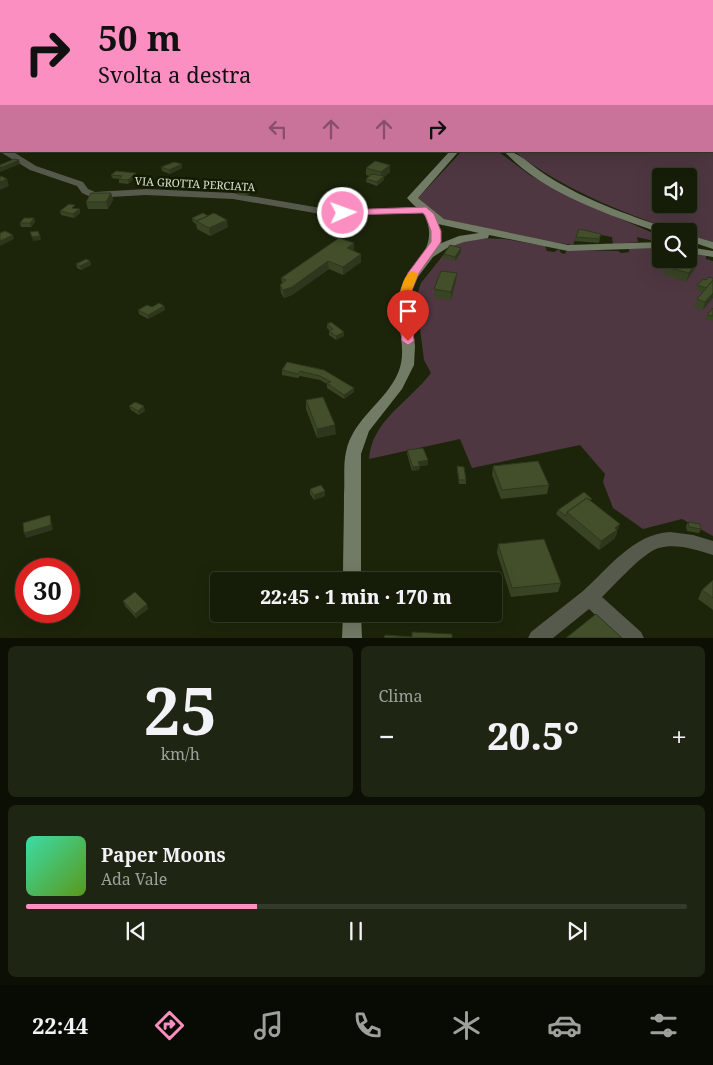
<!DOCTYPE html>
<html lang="it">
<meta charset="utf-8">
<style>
:root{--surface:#151c08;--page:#1e2512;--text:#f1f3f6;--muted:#9da19c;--line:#343a29;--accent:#fc8fc1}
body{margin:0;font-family:"Noto Serif",serif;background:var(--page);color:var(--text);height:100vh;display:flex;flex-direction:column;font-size:19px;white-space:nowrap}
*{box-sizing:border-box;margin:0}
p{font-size:16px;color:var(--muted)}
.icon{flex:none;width:28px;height:28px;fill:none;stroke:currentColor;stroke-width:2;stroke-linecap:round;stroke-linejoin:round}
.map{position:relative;height:638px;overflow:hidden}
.drawer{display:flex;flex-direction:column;gap:8px;padding:8px;background:#0c0f04;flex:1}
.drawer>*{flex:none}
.guide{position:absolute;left:0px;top:0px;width:714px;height:152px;box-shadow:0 5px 20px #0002,0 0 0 1px var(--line);background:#fc8fc1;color:#111;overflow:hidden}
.controls{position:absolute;left:652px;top:168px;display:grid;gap:10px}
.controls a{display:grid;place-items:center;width:45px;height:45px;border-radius:5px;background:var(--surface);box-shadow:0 5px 20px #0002,0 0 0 1px var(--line);font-size:25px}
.speed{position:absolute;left:15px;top:558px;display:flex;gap:10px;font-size:25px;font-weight:700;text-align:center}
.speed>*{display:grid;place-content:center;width:65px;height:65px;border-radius:50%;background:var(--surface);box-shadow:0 5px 20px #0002,0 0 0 1px var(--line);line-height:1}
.speed .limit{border:8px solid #d22;background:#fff;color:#111}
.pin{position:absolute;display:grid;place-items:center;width:42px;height:42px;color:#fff;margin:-51px -21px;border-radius:50% 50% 50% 0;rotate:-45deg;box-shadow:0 0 5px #0007}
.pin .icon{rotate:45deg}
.me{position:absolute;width:55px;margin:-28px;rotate:88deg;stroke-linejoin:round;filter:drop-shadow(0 0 4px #0008)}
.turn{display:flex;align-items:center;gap:18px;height:105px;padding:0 15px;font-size:22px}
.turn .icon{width:65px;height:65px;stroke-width:2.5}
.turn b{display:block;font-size:35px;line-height:42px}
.lanes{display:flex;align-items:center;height:48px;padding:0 15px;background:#0003;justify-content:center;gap:25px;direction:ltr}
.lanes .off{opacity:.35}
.big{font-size:38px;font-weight:800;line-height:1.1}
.drawer .card{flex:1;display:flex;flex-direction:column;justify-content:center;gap:8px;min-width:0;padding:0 18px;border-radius:8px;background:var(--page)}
.drawer .dial{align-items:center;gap:0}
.dial b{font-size:65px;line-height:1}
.song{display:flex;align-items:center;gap:15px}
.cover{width:60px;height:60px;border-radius:8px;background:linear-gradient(135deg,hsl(160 70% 55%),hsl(90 70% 35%))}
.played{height:5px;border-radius:2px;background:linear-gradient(90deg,var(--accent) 35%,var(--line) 35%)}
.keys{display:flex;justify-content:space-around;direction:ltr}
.heat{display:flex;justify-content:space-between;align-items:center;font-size:28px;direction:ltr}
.drawer .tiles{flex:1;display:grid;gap:8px;grid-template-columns:1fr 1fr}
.card:last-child{grid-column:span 2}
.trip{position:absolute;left:210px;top:572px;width:292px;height:50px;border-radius:5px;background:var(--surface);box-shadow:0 5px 20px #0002,0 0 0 1px var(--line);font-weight:800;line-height:50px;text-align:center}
.dock{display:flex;height:80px;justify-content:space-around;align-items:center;background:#080b03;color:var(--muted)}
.dock .icon{width:35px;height:35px}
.dock .current{color:var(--accent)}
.dock b{font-size:22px;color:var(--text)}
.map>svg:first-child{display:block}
.green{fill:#4e3741;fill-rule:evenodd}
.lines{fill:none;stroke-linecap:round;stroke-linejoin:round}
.street{fill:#555a4d;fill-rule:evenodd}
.secondary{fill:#727b66;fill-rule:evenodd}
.wall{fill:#394424}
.shaded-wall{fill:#2e371d}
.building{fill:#424f2a;stroke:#2e371d}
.route{fill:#fc8fc1;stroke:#a45d7d}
.slow{fill:#f59e0b}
.labels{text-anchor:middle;stroke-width:5;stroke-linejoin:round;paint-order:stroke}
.far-street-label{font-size:11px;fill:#d9e0cf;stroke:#131b02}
</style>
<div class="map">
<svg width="713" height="638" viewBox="0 0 713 638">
<rect width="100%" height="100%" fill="#1c250a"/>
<path class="green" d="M639,0h74v242l-24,-7v-4h-13c-57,-20 -114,-42 -162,-80h198v-150h-78zM661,176h28v28h-28z
M462,151h34l4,2 30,22 34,19 89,39 3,5 -2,3 -17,-4 1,5 -25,2 -1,-7 -33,-6 -6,14 -28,-4 -101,-22 -26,-21z
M478,238l27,1 40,7 2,5 7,1 5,-3 2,4 4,1 2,-4 51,1 3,2 8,-1v-3l32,-1v11h28v-7l17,3v4l7,2v275l-31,-17 -39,10 -30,-21 -10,-26 2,-8 -25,-29 -108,23 -12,-29 -91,20c3,-39 40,-57 62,-86l-7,-13 -7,-55v-10l4,-12 27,-34 7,-5z"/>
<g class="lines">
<path class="street" d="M0,37h1v4h-1z
M1,150l11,1 24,15 47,16 5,7 7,3 51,-3 87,4 99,17 94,-3 5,3 -5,3 -94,3 -99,-17 -87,-4 -53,3 -11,-5 -5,-7 -47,-16 -28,-17z
M670,532l23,3 20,6v14c-16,-5 -37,-12 -54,-7 -16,4 -44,37 -57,49l39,35 3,6h-24l-31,-29 -36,29h-25l3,-6c17,-14 35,-27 52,-41 26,-23 50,-57 87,-59z"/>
<path class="secondary" d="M52,0h6v1h-6z
M450,151h9l-41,47 26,21 124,26 93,-3v6l-93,3 -79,-16 -1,3 -24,4 -17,6 -14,9 -19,25 -4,23 5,41 -1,19 -12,24 -33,42 -8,23v127h-18c0,-29 1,-58 1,-87 1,-14 -1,-29 2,-42 7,-34 39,-49 52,-79 11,-25 -4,-52 1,-78 5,-25 32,-38 30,-64 -1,-19 -11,-20 -22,-33zM438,224l41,9 -20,3 -20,8z
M504,151c14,0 24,12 36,20 39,27 85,43 130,58l1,2h-10v2c-52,-18 -119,-40 -157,-82z
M689,235l24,7v7l-24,-8z
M689,247l24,4v6l-24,-4z
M343,614h18l1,24h-20z"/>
</g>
<path class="wall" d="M182,164v4l-12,6 -8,-3 -1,-4z
M390,165v7l-6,5v3l-7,6 -11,-4v-3l3,-3 -3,-1v-7z
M111,175l25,1 -8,8 -9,-1v-4l-7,-1z
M237,191l14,1 -4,4 -9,-1z
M111,193l2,7 -5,9h-20l-2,-7z
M80,209v4l-6,5 -13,-3 -1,-4z
M34,218l1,4 -4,5h-10l-1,-4z
M192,218l36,9 -18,9 -13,-7 -1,-5 -3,-2z
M601,234l-2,9 -24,-2 1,-4z
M354,243v8l7,3v8l-18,13 -14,-6 -37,26 -8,3 -3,-5 -1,-8 2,-1 -1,-6z
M661,249v10h21l13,9 -9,14 -22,-7 2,-8 4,-6 -11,-2z
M461,252l-6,9 -12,-3 1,-4z
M90,261l1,4 -10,5 -4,-2 -1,-4z
M457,273l-1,8 -5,19 -17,-2v-9z
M713,278v20l-10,12 -9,-3 3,-8 6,-7 -7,-3 1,-4 9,-5z
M164,306l1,4 -17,9 -9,-5 -1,-4 14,-3z
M713,308v13l-8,-2 2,-4z
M327,324l17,12 -8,4 -7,-5v-5l-2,-2z
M282,370h42l30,22 -10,7 -17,-11v-4l-7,-4 -20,-4 -2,2 -16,-3z
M306,400l30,34 -19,4 -11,-29z
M129,406l16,5 -6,4 -8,-5z
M407,450l21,15 -8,1 -1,4 -7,1 -5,-17z
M457,466l9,14v4h-7l-2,-13z
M493,466l56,19 -2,9 -46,5 -9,-24z
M310,489l15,7 -11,4 -4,-6z
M591,501l26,32 -3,6 -15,11 -43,-36 2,-4z
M688,522l13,7 -2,4 -12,-2 -1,-5z
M498,544l63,39 -3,9 -47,5 -14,-44z
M713,580v30l-15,-11 4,-9z
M123,601l25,8 -12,9 -11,-12z"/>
<path class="shaded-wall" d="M19,160l1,4 -20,8v-4z
M182,164v4l-12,6 -1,-4z
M390,165v7l-6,5v3l-7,6v-4l4,-3v-7z
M136,173v3l-8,8v-4z
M7,179l2,7 -9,4v-8z
M251,188v4l-4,4v-4z
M111,193l2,7 -5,9 -2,-7z
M80,209v4l-6,5 -1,-4z
M34,218l1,4 -4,5 -1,-4z
M227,220l1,7 -18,9 -1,-8z
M13,235l1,4 -14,7v-5z
M40,236l1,4 -8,1 -1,-4z
M354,243v8l-7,-3z
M461,248v4l-6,9v-4z
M361,254v8l-18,13v-8z
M697,260l-2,8 -9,14 3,-9z
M90,261l1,4 -10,5 -1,-4z
M328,261l1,8 -37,26 -8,3 -1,-8z
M457,273l-1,8 -5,19v-8z
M713,293v5l-10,12 2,-8z
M164,306l1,4 -17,9v-4z
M344,332v4l-8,4v-4z
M354,388v4l-10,7v-4z
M144,406l1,5 -6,4 -1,-4z
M335,425l1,9 -19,4v-9z
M428,460v5l-8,1 -1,4 -7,1 1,-4 5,-5z
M325,491v5l-11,4v-5z
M50,515l3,15 -27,8 -2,-5z
M620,524l-6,15 -15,11 2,-9 14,-13z
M147,604l1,5 -12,9 -1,-4z"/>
<path class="building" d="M264,0h10l-2,1h-10z
M386,0h17l-14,1z
M14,159l5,1 -19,8v-3z
M375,161l15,4 -9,7 -15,-4z
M174,162l8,2 -13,6 -8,-3z
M116,171l20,2 -8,7 -9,-1 3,-3 -11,-1z
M372,174l12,2 -7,6 -11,-3z
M1,176l6,3 -7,3v-5z
M241,187l10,1 -4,4 -10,-1z
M91,193h20l-5,9h-20z
M69,204l6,1 -3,3 8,1 -7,5 -13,-3z
M203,213l5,3 -11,5 -5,-3z
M214,213l13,7 -18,8 -13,-7z
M24,218h10l-4,5h-10z
M579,229l22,5 -2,5 -23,-2z
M5,231l8,4 -13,6v-8z
M38,231l2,5 -8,1 -2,-5z
M339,238l15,5 -7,5 14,6 -18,13 -15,-6 -36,26 -9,3 -3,-5 6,-5 -5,-2z
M450,245l11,3 -6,9 -11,-3z
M689,258l8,2 -8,13 -23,-6 5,-8 5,1 2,-1h11z
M86,259l4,2 -10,5 -4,-2z
M441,271l16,2 -6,19 -17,-3z
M709,277l4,1v2l-7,8 -9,-3 6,-6 3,1z
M713,280v13l-8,9 -8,-3z
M159,303l5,3 -16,9 -10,-5 9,-5 5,2z
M713,308v8l-6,-1z
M331,322l13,10 -8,4 -7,-5 4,-2 -6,-5z
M287,362l37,8 30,18 -10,7 -17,-12 4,-1 -11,-6 -20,-5 -2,3 -16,-4z
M323,397l12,28 -18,4 -11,-29z
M135,402l9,4 -6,5 -9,-5z
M423,448l5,12 -10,2 2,4 -7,1 -6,-17z
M538,461l11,24 -47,5 -9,-24z
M457,466l7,1 2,13h-7z
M321,485l4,6 -11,4 -4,-6z
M584,492l8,7 -2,1 -3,-2 -20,14 -1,4 -8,-6z
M587,498l33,26 -5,4 2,2 -16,11 -34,-29z
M50,515l1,10 -27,8 -1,-10z
M688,522l12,2 1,5 -12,-2z
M544,539l17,44 -49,5 -14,-44z
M713,580v18l-11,-8z
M135,592l12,12 -12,10 -12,-13z
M596,614l26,24h-56z
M412,632l40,2v4h-68l1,-3 27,2z"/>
<path class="route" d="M426,207l8,7 7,17v11l-22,31 -9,22v13l4,33 -6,4 -6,-4 -4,-33 1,-13 9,-22 23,-31v-11l-6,-16 -2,-2 -80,2 -4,-2 4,-3z"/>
<path class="slow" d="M413,271l5,3 -8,21 1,22 -6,4 -6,-4c0,-12 0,-42 14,-46z"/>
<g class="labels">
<g class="far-street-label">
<text transform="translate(195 184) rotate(3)" y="4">VIA GROTTA PERCIATA</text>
</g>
</g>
</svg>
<div class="controls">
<a><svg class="icon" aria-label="sound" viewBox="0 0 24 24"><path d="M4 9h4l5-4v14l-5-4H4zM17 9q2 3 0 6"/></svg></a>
<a><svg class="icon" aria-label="search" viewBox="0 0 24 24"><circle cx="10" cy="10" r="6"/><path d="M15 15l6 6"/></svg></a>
</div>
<div class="speed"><div class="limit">30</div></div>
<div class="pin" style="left:408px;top:341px;background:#d93025"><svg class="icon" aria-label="arrive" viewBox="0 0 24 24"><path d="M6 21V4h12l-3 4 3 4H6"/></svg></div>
<svg class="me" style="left:343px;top:213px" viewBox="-20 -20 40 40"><circle r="17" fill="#fc8fc1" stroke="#fff" stroke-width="3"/><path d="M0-11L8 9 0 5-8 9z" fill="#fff"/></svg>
<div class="trip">22:45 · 1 min · 170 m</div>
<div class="guide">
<div class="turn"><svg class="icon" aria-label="right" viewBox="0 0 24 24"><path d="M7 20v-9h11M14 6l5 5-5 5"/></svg><div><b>50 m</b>Svolta a destra</div></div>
<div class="lanes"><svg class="icon off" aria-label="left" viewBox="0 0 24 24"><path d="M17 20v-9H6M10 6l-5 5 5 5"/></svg><svg class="icon off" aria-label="ahead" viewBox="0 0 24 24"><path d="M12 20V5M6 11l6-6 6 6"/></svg><svg class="icon off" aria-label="ahead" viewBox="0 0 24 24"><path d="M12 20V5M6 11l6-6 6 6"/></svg><svg class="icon" aria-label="right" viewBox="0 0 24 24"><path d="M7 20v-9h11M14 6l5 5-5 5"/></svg></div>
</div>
</div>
<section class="drawer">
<div class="tiles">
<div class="card dial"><b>25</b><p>km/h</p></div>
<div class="card"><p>Clima</p>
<div class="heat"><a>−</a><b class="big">20.5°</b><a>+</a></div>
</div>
<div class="card">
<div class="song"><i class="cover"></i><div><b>Paper Moons</b><p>Ada Vale</p></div></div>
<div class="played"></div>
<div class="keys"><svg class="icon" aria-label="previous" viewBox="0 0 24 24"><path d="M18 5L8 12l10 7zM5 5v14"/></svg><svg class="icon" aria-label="pause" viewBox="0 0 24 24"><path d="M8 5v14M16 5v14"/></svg><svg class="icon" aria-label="next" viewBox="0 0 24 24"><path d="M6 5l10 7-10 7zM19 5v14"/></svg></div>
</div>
</div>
</section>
<nav class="dock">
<b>22:44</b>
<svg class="icon current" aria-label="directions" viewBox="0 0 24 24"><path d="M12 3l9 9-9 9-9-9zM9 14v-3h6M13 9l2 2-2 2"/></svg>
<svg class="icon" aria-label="music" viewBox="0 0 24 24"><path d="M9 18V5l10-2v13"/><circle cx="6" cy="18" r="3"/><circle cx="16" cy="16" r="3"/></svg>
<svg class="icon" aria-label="phone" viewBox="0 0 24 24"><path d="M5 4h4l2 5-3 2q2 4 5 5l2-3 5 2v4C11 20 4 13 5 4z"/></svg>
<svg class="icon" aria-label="climate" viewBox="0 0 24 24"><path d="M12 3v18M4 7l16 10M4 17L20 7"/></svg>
<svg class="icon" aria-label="car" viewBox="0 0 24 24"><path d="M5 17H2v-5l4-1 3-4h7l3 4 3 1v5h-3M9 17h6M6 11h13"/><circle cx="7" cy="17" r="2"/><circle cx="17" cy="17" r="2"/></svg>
<svg class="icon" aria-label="filters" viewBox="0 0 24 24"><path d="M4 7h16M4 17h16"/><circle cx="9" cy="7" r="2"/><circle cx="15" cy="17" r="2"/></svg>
</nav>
